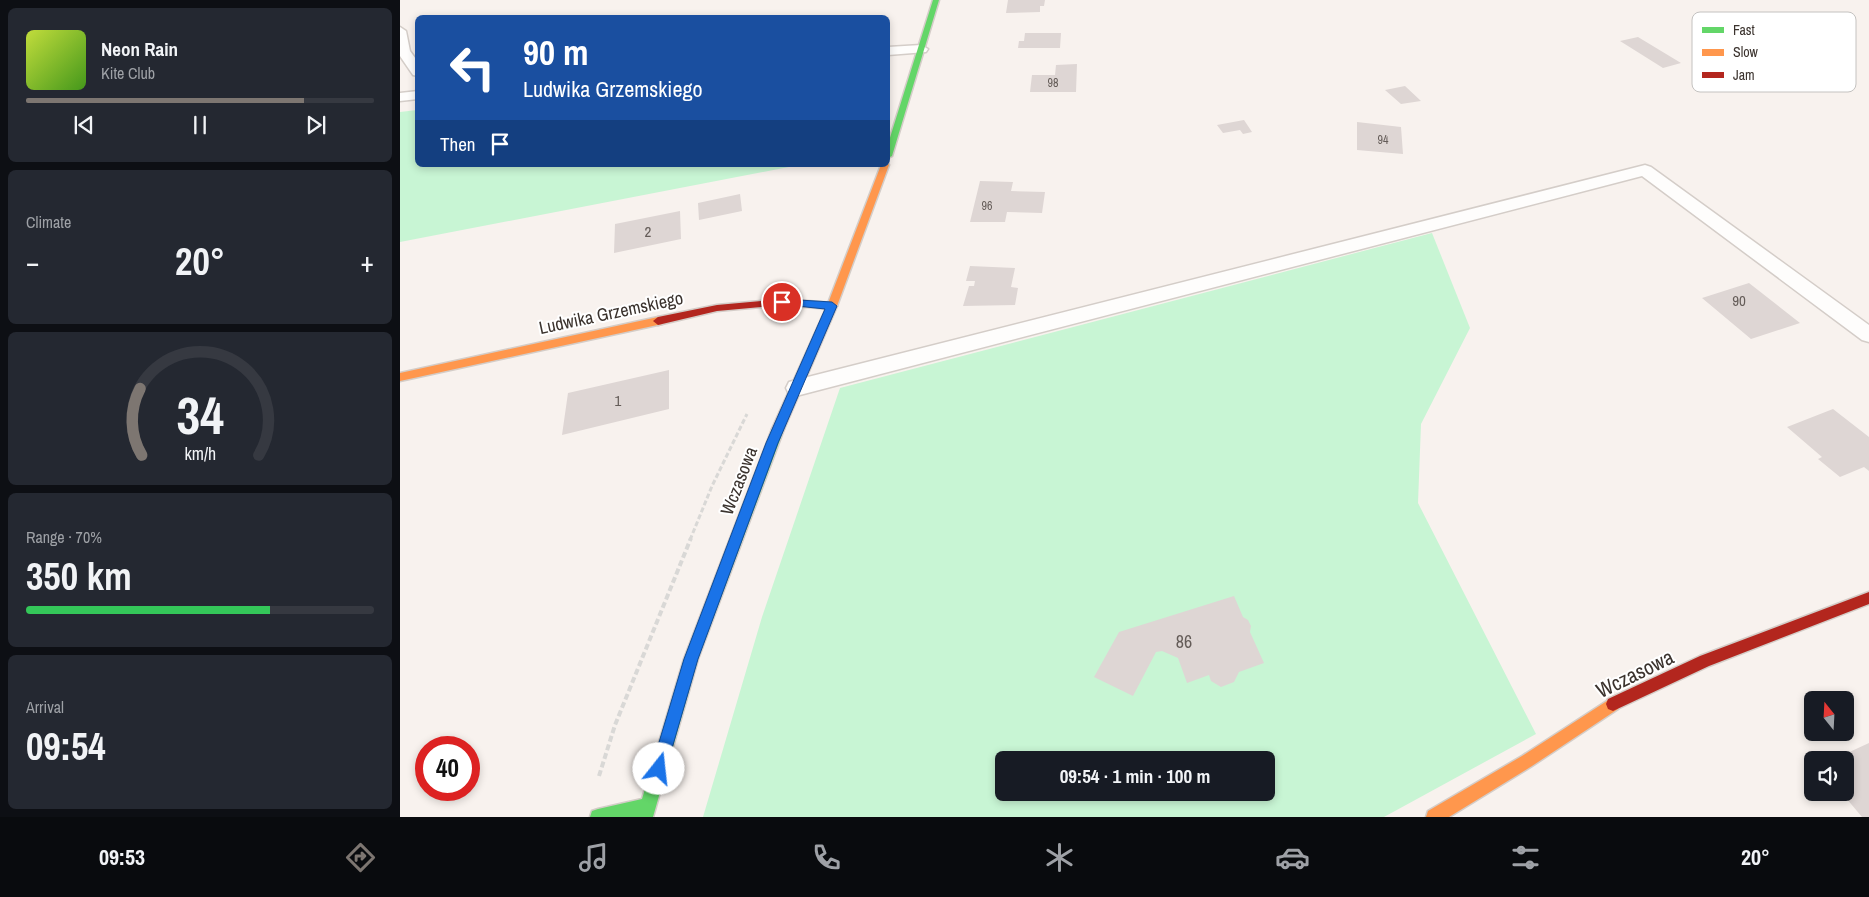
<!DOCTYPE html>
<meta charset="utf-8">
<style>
:root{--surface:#171b24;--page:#242831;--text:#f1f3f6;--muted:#9ea1a6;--line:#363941;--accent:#7d7671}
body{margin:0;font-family:"Archivo Narrow",sans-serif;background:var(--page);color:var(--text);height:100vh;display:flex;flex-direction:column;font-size:19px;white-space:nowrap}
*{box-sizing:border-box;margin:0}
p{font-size:16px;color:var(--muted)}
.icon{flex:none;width:28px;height:28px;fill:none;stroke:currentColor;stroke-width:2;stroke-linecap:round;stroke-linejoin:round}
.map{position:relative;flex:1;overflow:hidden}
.sheet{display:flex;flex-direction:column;gap:8px;padding:8px;background:#0d0f14;width:400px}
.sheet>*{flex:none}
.top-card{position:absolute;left:15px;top:15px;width:475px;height:152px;border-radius:8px;box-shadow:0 2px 8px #0003;background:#1a4fa0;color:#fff;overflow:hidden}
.needle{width:32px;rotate:342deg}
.controls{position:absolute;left:1404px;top:691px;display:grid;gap:10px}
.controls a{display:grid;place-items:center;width:50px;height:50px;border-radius:8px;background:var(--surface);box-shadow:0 2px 8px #0003;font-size:25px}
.speed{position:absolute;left:15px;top:736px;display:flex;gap:10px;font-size:25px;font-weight:700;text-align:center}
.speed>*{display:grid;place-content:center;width:65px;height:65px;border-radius:50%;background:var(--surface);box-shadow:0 2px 8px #0003;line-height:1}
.speed .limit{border:8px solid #d22;background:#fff;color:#111}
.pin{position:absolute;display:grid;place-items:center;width:42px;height:42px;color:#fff;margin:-21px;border:2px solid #fff;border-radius:50%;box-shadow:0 1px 5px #0007}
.me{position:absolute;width:55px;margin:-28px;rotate:16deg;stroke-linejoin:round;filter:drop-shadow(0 0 4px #0008)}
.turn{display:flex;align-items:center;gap:18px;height:105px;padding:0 25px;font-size:22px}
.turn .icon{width:65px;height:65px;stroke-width:2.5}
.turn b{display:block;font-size:35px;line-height:42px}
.then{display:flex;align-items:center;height:48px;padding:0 25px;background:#0003;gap:10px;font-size:19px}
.big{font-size:38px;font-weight:800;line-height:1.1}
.sheet .card{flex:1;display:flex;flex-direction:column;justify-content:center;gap:8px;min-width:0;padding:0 18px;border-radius:8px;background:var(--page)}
.sheet .dial{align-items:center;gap:0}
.dial svg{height:130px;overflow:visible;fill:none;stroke:var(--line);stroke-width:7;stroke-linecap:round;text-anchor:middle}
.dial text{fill:var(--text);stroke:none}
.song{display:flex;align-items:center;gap:15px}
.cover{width:60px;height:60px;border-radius:8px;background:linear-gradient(135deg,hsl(70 70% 55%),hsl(100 70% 35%))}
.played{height:5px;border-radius:2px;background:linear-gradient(90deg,var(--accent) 80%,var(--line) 80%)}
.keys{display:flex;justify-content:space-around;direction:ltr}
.heat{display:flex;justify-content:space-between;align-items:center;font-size:28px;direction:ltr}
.charge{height:8px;border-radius:4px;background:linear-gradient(90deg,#34c759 70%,var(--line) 0)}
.trip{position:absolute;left:595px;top:751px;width:280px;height:50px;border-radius:8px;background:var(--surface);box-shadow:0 2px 8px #0003;font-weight:800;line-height:50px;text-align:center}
.menu{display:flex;height:80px;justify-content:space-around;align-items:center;background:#090b0e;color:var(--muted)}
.menu .icon{width:35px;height:35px}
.menu .active{color:var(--accent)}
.menu b{font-size:22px;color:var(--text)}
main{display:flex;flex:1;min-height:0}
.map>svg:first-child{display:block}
.green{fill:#c8f5d4;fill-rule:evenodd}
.building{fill:#ded6d4}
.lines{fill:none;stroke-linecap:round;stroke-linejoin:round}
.lane-casing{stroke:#d4cdc8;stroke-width:3}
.fast-casing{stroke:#d4cdc8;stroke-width:3}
.slow-casing{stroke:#d4cdc8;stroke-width:3}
.jam-casing{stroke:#d4cdc8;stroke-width:3}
.path-far1{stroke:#d9d8d6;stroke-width:3;stroke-dasharray:5 2.5;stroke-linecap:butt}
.path{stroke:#d9d8d6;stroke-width:4;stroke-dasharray:6 3;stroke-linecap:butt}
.lane{fill:#fefdfc;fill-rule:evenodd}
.fast{fill:#63d668;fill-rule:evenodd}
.slow{fill:#ff974d;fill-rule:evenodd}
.jam{fill:#b3261e;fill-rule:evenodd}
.route{fill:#1a73e8;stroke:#114b97}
.labels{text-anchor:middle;stroke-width:4;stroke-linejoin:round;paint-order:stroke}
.far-number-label{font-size:12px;fill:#645c58}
.number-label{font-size:15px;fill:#645c58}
.street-label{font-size:18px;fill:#3b332e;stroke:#fff}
.near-number-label{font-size:18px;fill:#645c58}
.near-street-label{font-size:21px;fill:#3b332e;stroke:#fff}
.key{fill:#fff;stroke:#c4c2c0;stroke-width:1}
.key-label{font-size:14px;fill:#3b332e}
</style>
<main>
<section class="sheet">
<div class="card">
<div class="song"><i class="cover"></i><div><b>Neon Rain</b><p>Kite Club</p></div></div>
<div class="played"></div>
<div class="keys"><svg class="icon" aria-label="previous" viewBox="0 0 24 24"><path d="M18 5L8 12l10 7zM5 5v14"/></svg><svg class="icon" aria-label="pause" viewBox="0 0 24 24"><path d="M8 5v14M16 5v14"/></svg><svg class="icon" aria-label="next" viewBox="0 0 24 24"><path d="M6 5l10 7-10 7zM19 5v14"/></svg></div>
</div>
<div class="card"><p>Climate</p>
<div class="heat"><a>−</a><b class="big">20°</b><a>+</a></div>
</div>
<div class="card dial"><svg viewBox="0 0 100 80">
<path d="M14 69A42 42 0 1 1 86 69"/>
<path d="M14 69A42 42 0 0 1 13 28" stroke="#7d7671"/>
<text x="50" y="56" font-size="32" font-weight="700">34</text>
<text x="50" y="72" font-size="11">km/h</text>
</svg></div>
<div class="card"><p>Range · 70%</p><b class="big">350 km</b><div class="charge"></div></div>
<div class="card"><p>Arrival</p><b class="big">09:54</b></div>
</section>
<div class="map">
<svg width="1469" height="817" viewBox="0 0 1469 817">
<rect width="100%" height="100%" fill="#f8f2ee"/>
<path class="green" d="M17,110l1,55h381l-399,77v-130z
M1032,233l38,95 -49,96 -3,79 118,231 -152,83h-681l59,-200 78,-229zM604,760h262v32h-262z"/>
<path class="building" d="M608,0h37l-1,6h-4v6l-34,1z
M625,33h36l-1,15h-42l1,-7h5z
M1238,37l43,26 -18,5 -43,-27z
M677,64l-1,28h-46l2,-17h23l1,-10z
M1005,86l16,15 -20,3 -16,-14z
M844,120l8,12 -9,2 -3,-4 -17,3 -6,-8z
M957,122l44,5 2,27 -46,-4z
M580,181l33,1 -2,9 34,1 -3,21 -35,-1 -2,10h-35z
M340,194l2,17 -43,9 -1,-17z
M280,211l1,28 -67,14 1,-29z
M570,266l45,2 -4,19 7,1 -3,17 -52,1 6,-20h5l1,-5h-9z
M1349,283l51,40 -49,16 -49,-41z
M269,370v39l-107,26 6,-42z
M1433,409l36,28v34l-5,-4 -24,10 -22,-18 4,-2 -35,-30z
M834,596l9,21 5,3 3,6 -1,6 14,31 -25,9 -5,10 -13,5 -10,-6 -2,-6 -22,8 -9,-25 -16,-7 -6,1 -23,44 -39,-19 25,-45z
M1469,743v74h-7l-21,-25h4v-32h-13z"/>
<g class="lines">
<g class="lane-casing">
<path id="lane" d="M0,27l6,4 4,20 8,11v14l-5,-1 -13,-19z
M521,45l7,4 -2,3 -38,3v-8z
M18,91v8l-18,2v-8z
M1245,165l6,2 218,158v17l-7,-2 -220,-164 -846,220 -7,-2 -3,-6 3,-6 7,-2z"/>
</g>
<g class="fast-casing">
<path id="fast" d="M533,0h6l-47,156 -4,2v-14z
M378,425l4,1 2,3 -86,230 -45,158h-63l2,-6 6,-2 44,-10 42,-140 88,-230 2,-3z"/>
</g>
<g class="slow-casing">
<path id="slow" d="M488,163l1,2 -52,141 -53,123 -2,3h-8l-2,-3 55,-123 54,-141h7z
M258,317l4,1 1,3 -1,3 -262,57v-8z
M1213,697l5,2 2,5 -2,5 -86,57 -83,51h-23l2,-6 94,-55z"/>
</g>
<g class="jam-casing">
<path id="jam" d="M382,299l50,4 5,3 -5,3 -50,-4 -65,6 -59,14 -5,-4 5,-4 59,-12z
M1469,592v12l-160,62 -96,45 -5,-2 -2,-5 2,-5 92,-43z"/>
</g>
<path class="path-far1" d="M290,540l22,-54 35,-72"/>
<path class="path" d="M199,776l16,-51 76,-187"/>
<use href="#lane" class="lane"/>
<use href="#fast" class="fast"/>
<use href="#slow" class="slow"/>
<use href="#jam" class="jam"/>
</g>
<path class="route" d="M382,299l50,3 5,4 -59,137 -80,216 -32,110 -2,6 -5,2 -6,-2 -2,-6 33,-110 82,-216 59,-134 -47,-5 -1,-2z"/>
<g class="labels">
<g class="far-number-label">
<text x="653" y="87">98</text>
<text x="983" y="144">94</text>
<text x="587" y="210">96</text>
</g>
<g class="number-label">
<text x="248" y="237">2</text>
<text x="1339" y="306">90</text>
<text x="218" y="406">1</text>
</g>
<g class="street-label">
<text transform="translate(211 313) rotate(-12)" y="6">Ludwika Grzemskiego</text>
<text transform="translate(339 481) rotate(-69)" y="6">Wczasowa</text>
</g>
<g class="near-number-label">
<text x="784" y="648">86</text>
</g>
<g class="near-street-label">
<text transform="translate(1235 674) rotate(-26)" y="7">Wczasowa</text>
</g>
</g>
<rect x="1292" y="12" width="164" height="80" rx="8" class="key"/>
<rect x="1302" y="27" width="22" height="6" fill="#63d668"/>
<rect x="1302" y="49" width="22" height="7" fill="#ff974d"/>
<rect x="1302" y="72" width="22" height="6" fill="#b3261e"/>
<g class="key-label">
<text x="1333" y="35">Fast</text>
<text x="1333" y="57">Slow</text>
<text x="1333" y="80">Jam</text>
</g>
</svg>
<div class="controls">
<a><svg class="needle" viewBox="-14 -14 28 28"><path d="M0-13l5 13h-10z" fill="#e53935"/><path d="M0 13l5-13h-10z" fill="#9ea1a6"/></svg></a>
<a><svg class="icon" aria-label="sound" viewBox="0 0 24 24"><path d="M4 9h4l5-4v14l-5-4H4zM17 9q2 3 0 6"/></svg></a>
</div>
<div class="speed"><div class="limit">40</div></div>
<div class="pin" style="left:382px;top:302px;background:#d93025"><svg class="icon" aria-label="arrive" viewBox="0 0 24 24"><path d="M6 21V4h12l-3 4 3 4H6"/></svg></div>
<svg class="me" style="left:259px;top:769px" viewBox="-20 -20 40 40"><circle r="19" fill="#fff"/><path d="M0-13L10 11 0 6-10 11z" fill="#1a73e8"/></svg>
<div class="trip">09:54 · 1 min · 100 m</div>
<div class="top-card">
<div class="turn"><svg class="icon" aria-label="left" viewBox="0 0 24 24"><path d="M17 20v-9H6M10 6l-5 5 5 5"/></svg><div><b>90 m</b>Ludwika Grzemskiego</div></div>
<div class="then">Then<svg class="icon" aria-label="arrive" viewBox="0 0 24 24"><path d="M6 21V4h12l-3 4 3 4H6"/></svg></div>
</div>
</div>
</main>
<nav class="menu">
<b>09:53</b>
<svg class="icon active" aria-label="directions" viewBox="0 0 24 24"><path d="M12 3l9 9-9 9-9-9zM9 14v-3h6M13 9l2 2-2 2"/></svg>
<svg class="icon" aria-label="music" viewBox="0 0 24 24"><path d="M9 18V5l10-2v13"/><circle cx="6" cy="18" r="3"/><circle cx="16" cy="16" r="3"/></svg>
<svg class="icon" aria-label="phone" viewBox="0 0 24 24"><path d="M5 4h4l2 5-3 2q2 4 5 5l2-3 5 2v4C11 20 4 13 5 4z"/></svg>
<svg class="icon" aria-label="climate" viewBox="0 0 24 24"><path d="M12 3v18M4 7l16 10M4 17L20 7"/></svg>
<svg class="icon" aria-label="car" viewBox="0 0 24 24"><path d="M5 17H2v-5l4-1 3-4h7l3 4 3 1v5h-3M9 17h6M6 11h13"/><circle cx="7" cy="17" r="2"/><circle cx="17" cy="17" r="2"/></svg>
<svg class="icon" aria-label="filters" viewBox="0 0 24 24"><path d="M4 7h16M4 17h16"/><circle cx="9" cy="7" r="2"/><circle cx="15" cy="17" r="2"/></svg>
<b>20°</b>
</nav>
